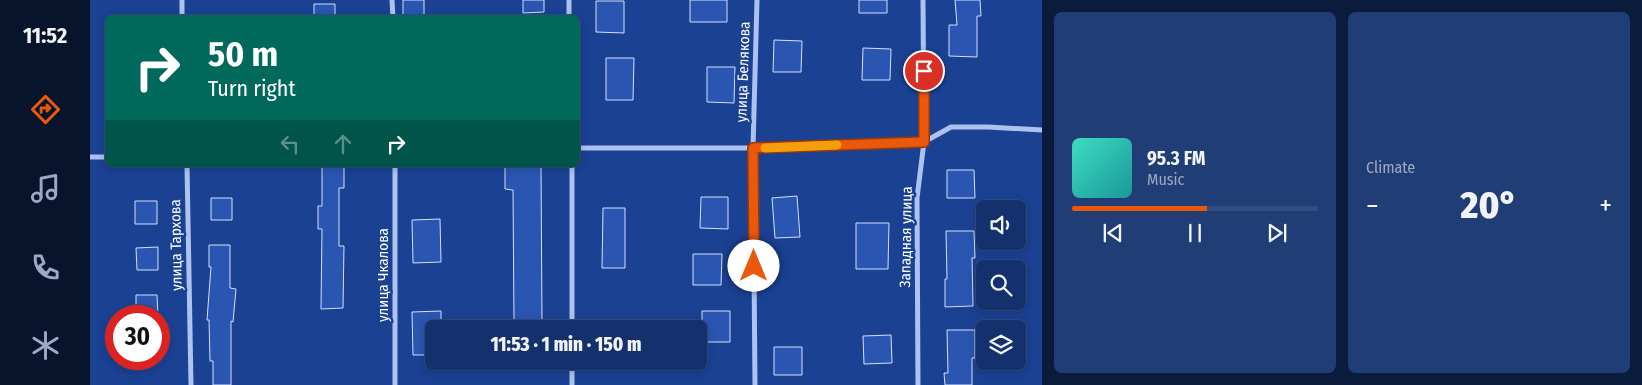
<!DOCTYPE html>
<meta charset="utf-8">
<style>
:root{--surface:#14316e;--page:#213d76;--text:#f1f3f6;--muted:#9da9c2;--line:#334c81;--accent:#ea580c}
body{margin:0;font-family:"Fira Sans Condensed",sans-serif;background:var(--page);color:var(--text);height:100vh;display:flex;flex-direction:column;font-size:19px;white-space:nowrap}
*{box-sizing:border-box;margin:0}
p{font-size:16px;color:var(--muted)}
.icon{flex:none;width:28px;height:28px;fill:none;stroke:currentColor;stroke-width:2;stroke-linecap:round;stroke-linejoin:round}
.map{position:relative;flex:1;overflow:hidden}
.panel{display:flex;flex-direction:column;gap:12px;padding:12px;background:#0b1b3c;width:600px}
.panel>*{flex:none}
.guide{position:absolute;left:15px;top:15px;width:475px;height:152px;border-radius:8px;box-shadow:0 2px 8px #0003,0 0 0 1px var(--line);background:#00695c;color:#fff;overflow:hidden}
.tools{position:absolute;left:886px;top:200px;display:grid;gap:10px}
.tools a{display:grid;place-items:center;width:50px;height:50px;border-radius:8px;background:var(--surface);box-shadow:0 2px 8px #0003,0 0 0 1px var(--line);font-size:25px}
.speed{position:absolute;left:15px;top:305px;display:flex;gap:10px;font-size:25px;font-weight:700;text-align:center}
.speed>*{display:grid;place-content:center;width:65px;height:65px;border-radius:50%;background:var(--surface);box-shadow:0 2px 8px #0003,0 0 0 1px var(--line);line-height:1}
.speed .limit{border:8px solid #d22;background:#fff;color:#111}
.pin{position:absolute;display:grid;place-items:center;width:42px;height:42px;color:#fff;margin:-21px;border:2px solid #fff;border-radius:50%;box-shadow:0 1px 5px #0007}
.me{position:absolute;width:55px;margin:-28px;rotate:0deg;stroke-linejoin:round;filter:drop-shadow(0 0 4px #0008)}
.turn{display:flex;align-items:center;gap:18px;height:105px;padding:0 20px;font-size:22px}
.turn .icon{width:65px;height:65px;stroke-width:2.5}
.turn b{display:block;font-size:35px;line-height:42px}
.lanes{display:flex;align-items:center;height:48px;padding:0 20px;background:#0003;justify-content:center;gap:25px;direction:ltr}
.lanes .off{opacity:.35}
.big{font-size:38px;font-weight:800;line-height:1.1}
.panel .tile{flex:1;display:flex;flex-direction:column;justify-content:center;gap:8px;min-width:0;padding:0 18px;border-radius:8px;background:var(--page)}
.song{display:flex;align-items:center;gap:15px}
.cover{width:60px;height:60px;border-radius:8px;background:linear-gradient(135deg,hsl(170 70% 55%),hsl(180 70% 35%))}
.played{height:5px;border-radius:2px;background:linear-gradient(90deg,var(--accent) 55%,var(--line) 55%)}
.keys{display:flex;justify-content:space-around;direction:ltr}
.heat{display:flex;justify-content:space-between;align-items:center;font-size:28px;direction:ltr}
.panel .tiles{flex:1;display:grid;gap:12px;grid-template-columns:repeat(2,1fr)}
.trip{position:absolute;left:335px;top:320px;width:282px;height:50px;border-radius:8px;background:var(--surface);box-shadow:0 2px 8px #0003,0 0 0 1px var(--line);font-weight:800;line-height:50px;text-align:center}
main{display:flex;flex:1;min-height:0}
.dock{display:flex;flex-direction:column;width:90px;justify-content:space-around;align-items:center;background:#08142c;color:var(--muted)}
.dock .icon{width:35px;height:35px}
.dock .on{color:var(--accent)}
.dock b{font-size:22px;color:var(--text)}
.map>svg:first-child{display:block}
.building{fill:#2a56b1;stroke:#d3e0fb}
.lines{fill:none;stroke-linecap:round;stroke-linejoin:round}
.minor{stroke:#acc2ef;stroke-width:5}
.route-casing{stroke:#983908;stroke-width:12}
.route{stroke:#ea580c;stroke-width:9}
.slow{stroke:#f59e0b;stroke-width:9}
.labels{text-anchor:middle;stroke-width:5;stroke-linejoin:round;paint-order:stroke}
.street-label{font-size:15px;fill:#fff;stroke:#1b4193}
</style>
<main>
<nav class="dock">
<b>11:52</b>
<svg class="icon on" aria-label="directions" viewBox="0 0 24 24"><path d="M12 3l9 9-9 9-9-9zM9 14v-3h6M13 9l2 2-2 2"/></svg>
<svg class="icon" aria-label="music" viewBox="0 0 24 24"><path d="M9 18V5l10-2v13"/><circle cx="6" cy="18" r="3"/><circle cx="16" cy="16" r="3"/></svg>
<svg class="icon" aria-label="phone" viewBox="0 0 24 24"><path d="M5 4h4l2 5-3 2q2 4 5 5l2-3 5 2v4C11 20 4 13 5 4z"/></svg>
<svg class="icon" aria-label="climate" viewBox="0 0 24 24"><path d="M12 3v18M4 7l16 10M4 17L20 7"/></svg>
</nav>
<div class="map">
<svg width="952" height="385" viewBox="0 0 952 385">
<rect width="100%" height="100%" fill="#1b4193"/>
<path class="building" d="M313,0h21v18h-21z
M433,0h21v12l-21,1z
M600,0h37v22h-37z
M769,0h28v13h-28z
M865,0h25l1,16h-4v41l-28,-1v-31h8z
M506,1h28v32l-28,-1z
M224,4h21v14h-21z
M684,40l28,1 -1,31h-28z
M773,48l28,1 -1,31h-28z
M516,58h28l-1,42h-27z
M617,67h28l-1,36 -27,-1z
M415,165h36l1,159h-28l-1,-134 -8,-1z
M232,166h22v22h-5v58h5l-1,62 -22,1 1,-80h-4v-23h4z
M857,170h27l1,28h-28z
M707,196l3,41 -25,1 -3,-40z
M611,197h27v32l-28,-1z
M121,198h21v22h-21z
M45,201h22v23h-22z
M513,208h22v60h-23z
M350,219l1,43 -28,1 -1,-43z
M766,223h33l-1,46h-32z
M856,231h28l1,27h-3l1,48 -28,1v-28h2z
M119,245h21v43l6,1 -3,33 -2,-1v64h-18v-24h-3l-1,-41h-2l4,-53h-2z
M68,247v23h-21l-1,-22z
M603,254h29l-1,31h-28z
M46,295h21l1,21h-22z
M351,311v18h-7v26h-21l-1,-43z
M612,311h28v31h-28z
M857,330h28v28h-3v27h-27l-1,-12h4z
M801,335l1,28 -28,1 -1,-28z
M684,347h28v28h-28z"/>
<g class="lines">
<path class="minor" d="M92,0v18
M302,0l1,18
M479,0v18
M488,148h175l171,-6 27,-15h37l54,3
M0,157h18
M97,165l4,220
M305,165v220
M482,329v-164
M482,385v-24
M665,385l-2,-237 4,-148
M828,385l-1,-187 7,-56 -1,-142"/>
</g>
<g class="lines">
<g class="route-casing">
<path id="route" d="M664,266l-1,-118 171,-6v-71"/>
</g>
<use href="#route" class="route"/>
<path class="slow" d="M675,148l72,-3"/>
</g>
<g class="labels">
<g class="street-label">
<text transform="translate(653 72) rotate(-88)" y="5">улица Белякова</text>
<text transform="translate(816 237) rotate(-89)" y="5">Западная улица</text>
<text transform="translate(86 245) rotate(-91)" y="5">улица Тархова</text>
<text transform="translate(293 275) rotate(-90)" y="5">улица Чкалова</text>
</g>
</g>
</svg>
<div class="tools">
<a><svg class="icon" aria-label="sound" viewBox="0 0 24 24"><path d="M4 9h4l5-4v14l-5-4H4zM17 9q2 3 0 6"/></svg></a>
<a><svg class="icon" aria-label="search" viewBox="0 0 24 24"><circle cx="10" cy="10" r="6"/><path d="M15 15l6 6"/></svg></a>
<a><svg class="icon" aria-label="layers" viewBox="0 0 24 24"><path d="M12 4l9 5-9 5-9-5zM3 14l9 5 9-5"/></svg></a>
</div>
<div class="speed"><div class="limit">30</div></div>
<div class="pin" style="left:834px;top:71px;background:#d93025"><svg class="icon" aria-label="arrive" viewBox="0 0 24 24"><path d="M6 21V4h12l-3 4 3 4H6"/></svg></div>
<svg class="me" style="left:664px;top:266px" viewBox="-20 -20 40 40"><circle r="19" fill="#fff"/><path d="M0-13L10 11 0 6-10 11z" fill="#ea580c"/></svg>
<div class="trip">11:53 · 1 min · 150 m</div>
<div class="guide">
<div class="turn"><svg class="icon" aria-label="right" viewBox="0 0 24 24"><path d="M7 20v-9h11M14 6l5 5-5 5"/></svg><div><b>50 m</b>Turn right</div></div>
<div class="lanes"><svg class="icon off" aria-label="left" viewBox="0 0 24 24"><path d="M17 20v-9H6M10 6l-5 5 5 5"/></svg><svg class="icon off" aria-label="ahead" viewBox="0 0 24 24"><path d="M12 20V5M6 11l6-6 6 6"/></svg><svg class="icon" aria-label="right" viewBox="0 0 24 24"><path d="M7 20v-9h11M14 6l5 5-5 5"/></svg></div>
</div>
</div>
<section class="panel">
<div class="tiles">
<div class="tile">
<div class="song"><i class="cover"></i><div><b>95.3 FM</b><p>Music</p></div></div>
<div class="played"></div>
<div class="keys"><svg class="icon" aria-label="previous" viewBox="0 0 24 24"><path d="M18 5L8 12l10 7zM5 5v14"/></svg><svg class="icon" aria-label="pause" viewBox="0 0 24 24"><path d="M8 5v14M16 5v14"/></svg><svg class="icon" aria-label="next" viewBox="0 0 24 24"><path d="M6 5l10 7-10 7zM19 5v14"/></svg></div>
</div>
<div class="tile"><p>Climate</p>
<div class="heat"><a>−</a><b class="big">20°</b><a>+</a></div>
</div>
</div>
</section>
</main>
